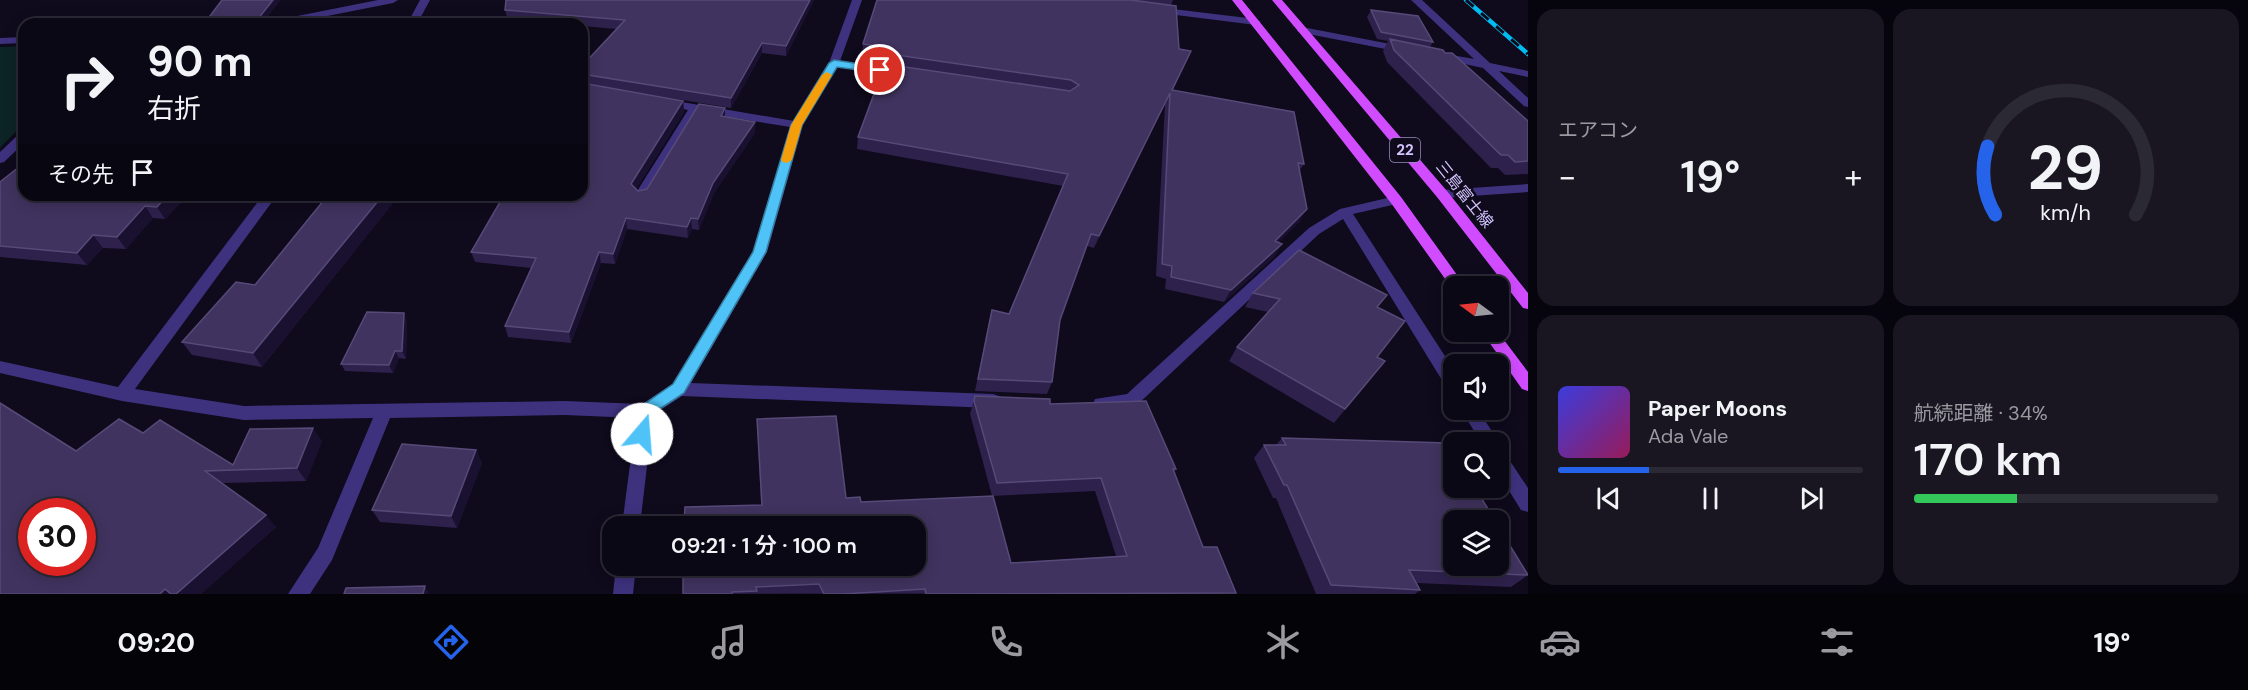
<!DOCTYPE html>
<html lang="ja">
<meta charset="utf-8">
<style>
:root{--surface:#0b0815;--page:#191622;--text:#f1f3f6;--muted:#9a9aa0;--line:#2b2934;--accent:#2563eb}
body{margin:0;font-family:"DM Sans","Noto Sans JP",sans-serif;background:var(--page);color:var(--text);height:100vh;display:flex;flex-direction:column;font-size:22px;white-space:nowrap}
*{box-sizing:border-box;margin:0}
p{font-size:20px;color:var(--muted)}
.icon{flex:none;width:33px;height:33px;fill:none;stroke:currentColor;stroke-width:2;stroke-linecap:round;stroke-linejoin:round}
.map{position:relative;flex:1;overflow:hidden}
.panel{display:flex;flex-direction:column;gap:9px;padding:9px;background:#06040c;width:720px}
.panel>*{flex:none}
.top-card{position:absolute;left:18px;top:18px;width:570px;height:183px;border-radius:18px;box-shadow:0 3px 15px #0003,0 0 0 2px var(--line);background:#0b0815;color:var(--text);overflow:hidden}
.needle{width:39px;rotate:285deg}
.controls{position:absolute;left:1443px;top:276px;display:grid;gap:12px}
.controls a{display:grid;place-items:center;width:66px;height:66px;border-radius:12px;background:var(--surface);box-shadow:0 3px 15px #0003,0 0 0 2px var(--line);font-size:30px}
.speed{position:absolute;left:18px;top:498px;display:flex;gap:12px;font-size:30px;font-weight:700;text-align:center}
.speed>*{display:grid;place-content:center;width:78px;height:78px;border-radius:50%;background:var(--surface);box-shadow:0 3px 15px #0003,0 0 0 2px var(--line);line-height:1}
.speed .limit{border:9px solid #d22;background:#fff;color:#111}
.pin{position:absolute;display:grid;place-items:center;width:51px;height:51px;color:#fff;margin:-26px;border:3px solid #fff;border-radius:50%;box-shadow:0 2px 6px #0007}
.me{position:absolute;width:66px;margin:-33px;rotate:18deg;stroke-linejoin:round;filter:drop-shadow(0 0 4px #0008)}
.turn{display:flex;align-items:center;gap:21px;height:126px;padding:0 30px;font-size:27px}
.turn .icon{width:78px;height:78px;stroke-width:2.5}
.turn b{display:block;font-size:42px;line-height:51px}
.then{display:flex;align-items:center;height:57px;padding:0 30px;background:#0003;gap:12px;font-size:22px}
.big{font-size:45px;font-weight:600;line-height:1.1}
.panel .tile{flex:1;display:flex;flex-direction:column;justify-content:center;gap:9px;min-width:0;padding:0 21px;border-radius:18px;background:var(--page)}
.panel .dial{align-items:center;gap:0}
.dial svg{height:156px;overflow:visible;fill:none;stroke:var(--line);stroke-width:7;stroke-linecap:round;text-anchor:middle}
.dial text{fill:var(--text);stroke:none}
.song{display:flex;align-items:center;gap:18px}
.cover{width:72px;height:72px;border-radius:9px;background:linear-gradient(135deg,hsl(240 70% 55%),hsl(330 70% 35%))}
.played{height:6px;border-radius:3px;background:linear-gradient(90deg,var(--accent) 30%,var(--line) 30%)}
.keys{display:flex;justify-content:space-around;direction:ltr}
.heat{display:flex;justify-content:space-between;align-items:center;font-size:33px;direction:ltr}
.charge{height:9px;border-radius:4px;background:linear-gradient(90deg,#34c759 34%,var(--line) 0)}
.panel .tiles{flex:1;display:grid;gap:9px;grid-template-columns:repeat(2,1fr)}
.trip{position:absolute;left:602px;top:516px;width:324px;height:60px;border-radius:18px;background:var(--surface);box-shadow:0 3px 15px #0003,0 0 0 2px var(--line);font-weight:600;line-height:60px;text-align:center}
.tab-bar{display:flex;height:96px;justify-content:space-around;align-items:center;background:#040308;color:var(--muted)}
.tab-bar .icon{width:42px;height:42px}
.tab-bar .active{color:var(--accent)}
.tab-bar b{font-size:27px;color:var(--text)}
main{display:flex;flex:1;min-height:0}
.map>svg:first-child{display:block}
.green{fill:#0d2426}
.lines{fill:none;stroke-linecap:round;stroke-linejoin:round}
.minor{fill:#3e327e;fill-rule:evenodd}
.major{fill:#d14cff;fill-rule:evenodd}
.rail-casing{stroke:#00bcf0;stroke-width:4.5}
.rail{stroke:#0f0a1c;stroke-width:3;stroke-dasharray:10;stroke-linecap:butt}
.wall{fill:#2e214c}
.shaded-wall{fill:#1a1130}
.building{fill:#40335f;stroke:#574a78;stroke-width:1.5;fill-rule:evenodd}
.route{fill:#4fc3f7;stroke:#337fa1;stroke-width:1.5}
.slow{fill:#f59e0b}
.labels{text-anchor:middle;stroke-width:5;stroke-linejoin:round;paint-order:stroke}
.shield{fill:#0f0a1c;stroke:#988dbb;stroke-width:1.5}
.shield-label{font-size:15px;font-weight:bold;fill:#d2c5ff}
.street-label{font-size:16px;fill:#d2c5ff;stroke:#0f0a1c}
</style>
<main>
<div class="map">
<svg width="1528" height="594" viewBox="0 0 1528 594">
<rect width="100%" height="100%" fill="#0f0a1c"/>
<path class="green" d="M24,46v77l-24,25v-101z"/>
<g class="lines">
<path class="minor" d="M378,0h20l-5,3 -106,21h-20l5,-3z
M420,0h10l-13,24h-10z
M852,0h10l-22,61 62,9 6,3 -6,3 -65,-9 -34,58 -36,127 -76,131 302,11 6,2 2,5 -2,5 -6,2 -311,-12 -29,19 -13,111h-18l14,-108 -71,-3 -175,3 -58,142 -22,34h-22l30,-46 55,-130 -129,2 -122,-19 -122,-28v-12l118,26 145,-192h14l-142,194 109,17 321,-5 77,3 31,-20 80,-132 37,-125 -91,-15 -53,87 -5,1 -7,-4 54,-86 -28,-6 -2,-2 6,-3 130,22 35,-58z
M1411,0h11l68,63 38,8v6l-29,-6 29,27v9l-4,-1 -41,-38 -46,-10v-4l4,-1 33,6z
M1156,7l100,12 5,3 -5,3 -104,-13 -1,-2z
M1302,27l104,20 5,3 -5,3 -108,-21 -1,-2z
M24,37v6l-24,1v-6z
M24,132v11l-20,19 -4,1v-11l20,-19z
M1528,184v8l-86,6 -7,-4 7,-4z
M1396,196l7,4 -2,3 -48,11 101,156v21l-6,-1 -105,-171 -24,15 -182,171 -36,6 -6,-2 -2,-5 2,-5 32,-5 182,-166 31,-19z
M1461,410h17l21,32 -1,1 -17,-1z
M1498,450l6,2 24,36v24l-7,-2 -23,-37z
M616,566h20l-3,28h-20z"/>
<path class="major" d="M1232,0h10l159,197 64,89h-11l-1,4 -62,-87z
M1272,0h10l165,191 81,102v16l-5,-1 -86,-111z
M1482,332h16l30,40v19l-6,-2z"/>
<g class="rail-casing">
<path id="rail" d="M1466,0l62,54"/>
</g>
<use href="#rail" class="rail"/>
</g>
<path class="wall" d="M814,0l-28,56 -24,-3 -31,55 -133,-22 85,15 1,11 -48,77 2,2 9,-2 78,-72 30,16 -41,60 -15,37 -7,-1 -4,9 -61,-9 -12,35 -14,-1 -30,80 -63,-6 -3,-11 26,-58 -56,-6 -4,-10 111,-57v-129l34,-37 -34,-3v-2h-23l-51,-4 -3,-10z
M877,0h296l-2,5 8,44 7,13 -13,28 131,74 -5,7 1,50 -22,21 -3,14 -51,46 -59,-13 1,-10 -10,-3 9,-172 -71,144 -7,-2 -27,74 -8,62 -5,12 -72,-3 14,-69 3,-12 17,4 54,-128 -206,-37 1,-12 30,-72v-6l-26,-3 1,-12z
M1371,10l62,32 -3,5 15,6 83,68v53l-23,1 -7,-7h-7l-104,-106 -4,-11 5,-10 -11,-2 -10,-22z
M0,182l24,13h164l-23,24 -12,-1 -27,31 -23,-1 -16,17 -87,-8z
M328,195h66l2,4 -134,168 -70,-12 -10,-13 73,-57z
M1253,293l125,14 -1,50 8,4 -51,62 -105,-62 8,-14 31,-35 -23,-5z
M407,321l-1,38 -7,-1 -6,15 -48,-2 -4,-7z
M975,396l75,8 126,65 -2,3 29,75 33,46 -553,1 78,-89 -4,-86 89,79 15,4 150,61 105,-7 -21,-65 -103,5 -22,-82z
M143,433l90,32 89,-24 -16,40 -84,2 54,44 -75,67h-201l76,-143z
M1282,438l246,137 -17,12 -95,-4 4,7 -5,4h-99l-40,-96h-3l-19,-40 10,-13h12z
M476,450l6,13 -25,65 -77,-6 -8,-12z"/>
<path class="shaded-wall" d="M273,0h8l-19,24h-8z
M810,0h4l-28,56v-10z
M762,43v10l-31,55v-10z
M1170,93l-5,11 -71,144 5,-12z
M683,101l1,11 -52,83 -1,-11z
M725,108v11l-4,-3z
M755,122v11l-41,60 -15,37 -1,-11 15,-36z
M168,195h20l-23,24 -8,-12z
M383,195h11l2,4 -134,168 -9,-14z
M145,206l8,12 -27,31 -9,-12z
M1307,209l-7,12 -32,32 7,-12z
M626,218l1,11 -12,35 -2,-10z
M691,218l1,11 -4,9 -1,-11z
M93,235l10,13 -16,17 -10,-12z
M1282,244l-7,12 -51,46 7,-12z
M599,252l2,11 -30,80 -2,-11z
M404,313l3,8 -1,38 -4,-8z
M395,351l4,7 -6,15 -4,-8z
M313,428l9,13 -16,40 -9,-13z
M476,450l6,13 -25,65 -6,-12z
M266,515l10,12 -75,67h-25z
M425,586l5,8h-7z
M165,589l5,5h-10z"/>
<path class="building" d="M222,0h51l-19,24h-50z
M506,0h304l-24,46 -24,-3 -31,55 -149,-24v-8l43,-46 -120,-10z
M877,0h254l45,6 3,43 12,2 -19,39 122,22 10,52 -6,-1 9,46 -32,32 7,3 -51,46 -60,-13 1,-11 -10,-2 8,-171 -71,143 -8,-2 -31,86 -8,62 -74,-3 14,-69 17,4 59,-140 -210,-37 27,-73 185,27 9,-6 -8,-5 -182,-26 2,-6 -28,-4z
M1371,10l47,6 15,26 -52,-10z
M1390,39l53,11 2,3h7l76,68v40l-13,1 -7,-7h-7l-107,-105z
M582,83l101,18 -52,83 7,7 9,-2 52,-85 26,4 -4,8 34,6 -42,61 -15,36 -7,-1 -4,9 -61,-9 -13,36 -14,-2 -30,80 -64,-6 31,-68 -65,-6 33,-57h78z
M24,163v32h144l-11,12 -12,-1 -28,31 -24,-2 -16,18 -77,-7v-64z
M328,195h55l-130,158 -71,-11 54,-60 19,3z
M1299,250l88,45 -10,12 28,14 -28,36 8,4 -40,48 -108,-62 43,-48 -27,-6z
M367,312l37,1 -2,38h-7l-6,14 -48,-1z
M975,396l75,3v5l96,-3 30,68h-3l30,78h14l19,46 -310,1 -1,-5 -82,5h-19l-5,-10 -63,3 1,4 -25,1v2h-49v-28h232v-40h-231l1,-19 77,-2 -5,-86 79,-3 10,82 14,-1 1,5 132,-6 18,67 116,-7 -26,-78 -104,5 -23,-82z
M0,403l76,48 43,-32 24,14 17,-13 73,45 17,-36 63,-1 -16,40 -92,3 61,44 -90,79h-5l-6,-5 -5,5h-160zM32,512h50v50h-50z
M1282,438l166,5 6,9v36h21l20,32h-41v46h44v-40l30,49 -119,-5 11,20 -89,-5 -44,-100h-3l-20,-40h22z
M402,444l74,6 -25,66 -79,-6z
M425,586l-2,8h-79l2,-6z"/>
<path class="route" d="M834,60l46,7 6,3 -6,3 -43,-6 -35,58 -36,127 -82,141 -32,21 -4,25 -6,2 -5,-2 -3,-5 6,-27 33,-23 80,-132 38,-127 38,-62z"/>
<path class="slow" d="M827,72l5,3 -30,50 -10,35 -5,3 -4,-1 -2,-2 10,-35 31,-50z"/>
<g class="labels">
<rect class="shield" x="1390" y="138" width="30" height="24" rx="4.5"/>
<g class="shield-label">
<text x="1405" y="155">22</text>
</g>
<g class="street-label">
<text transform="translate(1465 194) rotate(51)" y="6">三島富士線</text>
</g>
</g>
</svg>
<div class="controls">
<a><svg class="needle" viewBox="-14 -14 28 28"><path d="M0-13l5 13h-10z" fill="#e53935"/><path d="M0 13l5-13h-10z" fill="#9a9aa0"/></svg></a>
<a><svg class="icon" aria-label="sound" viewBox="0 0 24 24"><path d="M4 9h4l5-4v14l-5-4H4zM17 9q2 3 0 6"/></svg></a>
<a><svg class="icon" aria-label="search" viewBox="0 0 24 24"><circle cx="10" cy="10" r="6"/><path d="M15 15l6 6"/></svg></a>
<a><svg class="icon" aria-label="layers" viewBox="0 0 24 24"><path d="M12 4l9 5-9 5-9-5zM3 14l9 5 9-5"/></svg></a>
</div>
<div class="speed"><div class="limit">30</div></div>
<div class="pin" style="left:880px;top:70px;background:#d93025"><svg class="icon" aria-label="arrive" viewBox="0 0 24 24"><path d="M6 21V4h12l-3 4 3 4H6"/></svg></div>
<svg class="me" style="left:642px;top:434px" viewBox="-20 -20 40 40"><circle r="19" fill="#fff"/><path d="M0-13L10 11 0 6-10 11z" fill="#4fc3f7"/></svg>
<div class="trip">09:21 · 1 分 · 100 m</div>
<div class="top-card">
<div class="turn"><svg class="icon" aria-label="right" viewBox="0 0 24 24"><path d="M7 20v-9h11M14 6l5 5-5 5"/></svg><div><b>90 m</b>右折</div></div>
<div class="then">その先<svg class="icon" aria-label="arrive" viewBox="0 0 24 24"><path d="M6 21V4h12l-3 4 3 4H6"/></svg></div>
</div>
</div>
<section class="panel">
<div class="tiles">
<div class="tile"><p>エアコン</p>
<div class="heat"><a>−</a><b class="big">19°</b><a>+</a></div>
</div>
<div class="tile dial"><svg viewBox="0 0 100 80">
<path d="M14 69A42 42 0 1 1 86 69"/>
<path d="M14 69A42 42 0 0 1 10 34" stroke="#2563eb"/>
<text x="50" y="56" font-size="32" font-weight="700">29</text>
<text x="50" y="72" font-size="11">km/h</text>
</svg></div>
<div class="tile">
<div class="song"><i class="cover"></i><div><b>Paper Moons</b><p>Ada Vale</p></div></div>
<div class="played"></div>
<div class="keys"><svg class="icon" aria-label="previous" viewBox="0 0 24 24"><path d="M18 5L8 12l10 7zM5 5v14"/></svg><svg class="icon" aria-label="pause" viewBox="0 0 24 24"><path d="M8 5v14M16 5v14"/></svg><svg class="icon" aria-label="next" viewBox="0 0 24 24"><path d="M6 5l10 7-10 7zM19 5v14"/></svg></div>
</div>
<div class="tile"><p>航続距離 · 34%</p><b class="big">170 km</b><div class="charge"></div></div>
</div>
</section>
</main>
<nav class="tab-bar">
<b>09:20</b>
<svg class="icon active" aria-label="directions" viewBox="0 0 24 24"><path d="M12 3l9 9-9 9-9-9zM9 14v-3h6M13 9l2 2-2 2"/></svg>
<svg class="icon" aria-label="music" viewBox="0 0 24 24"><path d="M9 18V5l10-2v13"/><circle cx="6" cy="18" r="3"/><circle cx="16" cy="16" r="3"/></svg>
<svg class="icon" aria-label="phone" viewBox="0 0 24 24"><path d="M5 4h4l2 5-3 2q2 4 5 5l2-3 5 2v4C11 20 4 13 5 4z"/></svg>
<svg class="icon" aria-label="climate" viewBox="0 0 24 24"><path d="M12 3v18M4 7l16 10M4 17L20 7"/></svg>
<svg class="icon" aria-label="car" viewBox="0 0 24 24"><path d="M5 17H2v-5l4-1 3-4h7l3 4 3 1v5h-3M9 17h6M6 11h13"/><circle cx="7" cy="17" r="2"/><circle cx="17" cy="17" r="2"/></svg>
<svg class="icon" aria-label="filters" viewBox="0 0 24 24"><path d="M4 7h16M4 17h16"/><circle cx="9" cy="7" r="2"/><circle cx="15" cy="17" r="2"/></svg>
<b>19°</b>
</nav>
